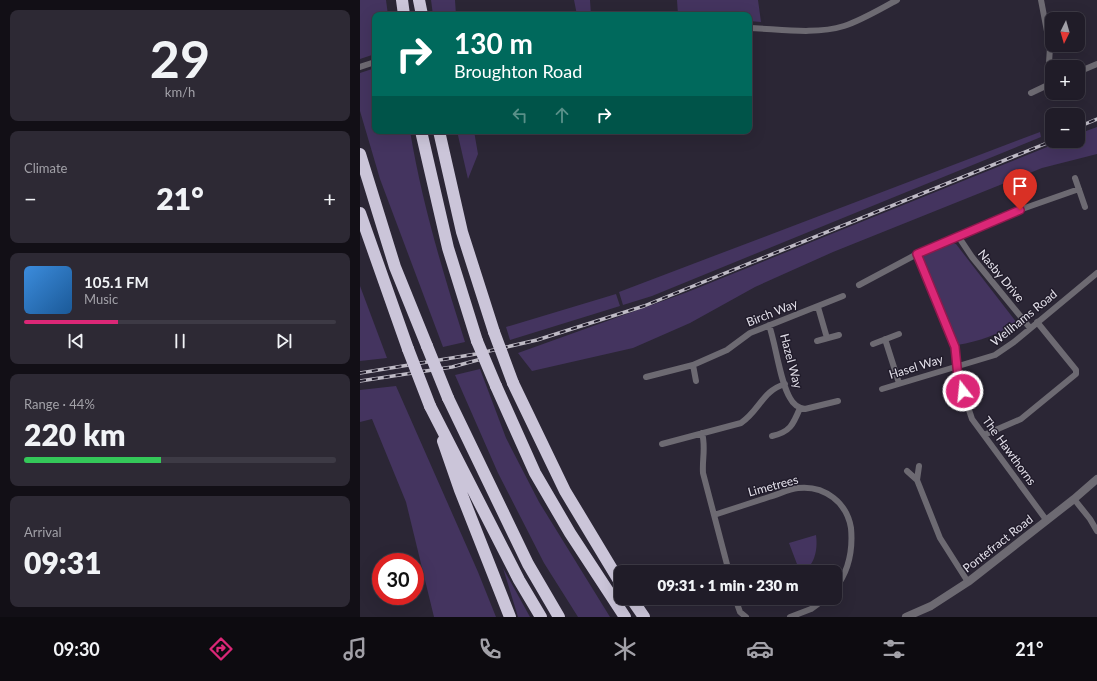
<!DOCTYPE html>
<meta charset="utf-8">
<style>
:root{--surface:#201c28;--page:#2d2934;--text:#f1f3f6;--muted:#a2a1a8;--line:#3d3a45;--accent:#db2777}
body{margin:0;font-family:Lato,sans-serif;background:var(--page);color:var(--text);height:100vh;display:flex;flex-direction:column;font-size:15px;white-space:nowrap}
*{box-sizing:border-box;margin:0}
p{font-size:13px;color:var(--muted)}
.icon{flex:none;width:22px;height:22px;fill:none;stroke:currentColor;stroke-width:2;stroke-linecap:round;stroke-linejoin:round}
.map{position:relative;flex:1;overflow:hidden}
.details{display:flex;flex-direction:column;gap:10px;padding:10px;background:#120f16;width:360px}
.details>*{flex:none}
.top-card{position:absolute;left:12px;top:12px;width:380px;height:122px;border-radius:8px;box-shadow:0 4px 16px #0002,0 0 0 1px var(--line);background:#00695c;color:#fff;overflow:hidden}
.needle{width:26px;rotate:185deg}
.tools{position:absolute;left:685px;top:12px;display:grid;gap:8px}
.tools a{display:grid;place-items:center;width:40px;height:40px;border-radius:8px;background:var(--surface);box-shadow:0 4px 16px #0002,0 0 0 1px var(--line);font-size:20px}
.speed{position:absolute;left:12px;top:553px;display:flex;gap:8px;font-size:20px;font-weight:700;text-align:center}
.speed>*{display:grid;place-content:center;width:52px;height:52px;border-radius:50%;background:var(--surface);box-shadow:0 4px 16px #0002,0 0 0 1px var(--line);line-height:1}
.speed .limit{border:6px solid #d22;background:#fff;color:#111}
.pin{position:absolute;display:grid;place-items:center;width:34px;height:34px;color:#fff;margin:-41px -17px;border-radius:50% 50% 50% 0;rotate:-45deg;box-shadow:0 0 4px #0007}
.pin .icon{rotate:45deg}
.me{position:absolute;width:44px;margin:-22px;rotate:344deg;stroke-linejoin:round;filter:drop-shadow(0 0 3px #0008)}
.turn{display:flex;align-items:center;gap:14px;height:84px;padding:0 16px;font-size:18px}
.turn .icon{width:52px;height:52px;stroke-width:2.5}
.turn b{display:block;font-size:28px;line-height:34px}
.lanes{display:flex;align-items:center;height:38px;padding:0 16px;background:#0003;justify-content:center;gap:20px;direction:ltr}
.lanes .off{opacity:.35}
.big{font-size:30px;font-weight:800;line-height:1.1}
.details .tile{flex:1;display:flex;flex-direction:column;justify-content:center;gap:6px;min-width:0;padding:0 14px;border-radius:8px;background:var(--page)}
.details .dial{align-items:center;gap:0}
.dial b{font-size:52px;line-height:1}
.song{display:flex;align-items:center;gap:12px}
.cover{width:48px;height:48px;border-radius:6px;background:linear-gradient(135deg,hsl(210 70% 55%),hsl(210 70% 35%))}
.played{height:4px;border-radius:2px;background:linear-gradient(90deg,var(--accent) 30%,var(--line) 30%)}
.keys{display:flex;justify-content:space-around;direction:ltr}
.heat{display:flex;justify-content:space-between;align-items:center;font-size:22px;direction:ltr}
.charge{height:6px;border-radius:3px;background:linear-gradient(90deg,#34c759 44%,var(--line) 0)}
.trip{position:absolute;left:254px;top:565px;width:228px;height:40px;border-radius:8px;background:var(--surface);box-shadow:0 4px 16px #0002,0 0 0 1px var(--line);font-weight:800;line-height:40px;text-align:center}
.menu{display:flex;height:64px;justify-content:space-around;align-items:center;background:#0d0b10;color:var(--muted)}
.menu .icon{width:28px;height:28px}
.menu .selected{color:var(--accent)}
.menu b{font-size:18px;color:var(--text)}
main{display:flex;flex:1;min-height:0}
.map>svg:first-child{display:block}
.green{fill:#44345f}
.lines{fill:none;stroke-linecap:round;stroke-linejoin:round}
.minor{stroke:#6d6a72;stroke-width:6}
.tertiary{stroke:#6d6a72;stroke-width:8}
.motorway{stroke:#cbc5d9;stroke-width:12}
.rail-casing{stroke:#bebac5;stroke-width:3.5}
.rail{stroke:#211c2b;stroke-width:2;stroke-dasharray:6;stroke-linecap:butt}
.motorway-bridge{stroke:#cbc5d9;stroke-width:12}
.route-casing{stroke:#8e194d;stroke-width:10}
.route{stroke:#db2777;stroke-width:7}
.labels{text-anchor:middle;stroke-width:3;stroke-linejoin:round;paint-order:stroke}
.street-label{font-size:12px;fill:#e4e1eb;stroke:#211c2b}
</style>
<main>
<section class="details">
<div class="tile dial"><b>29</b><p>km/h</p></div>
<div class="tile"><p>Climate</p>
<div class="heat"><a>−</a><b class="big">21°</b><a>+</a></div>
</div>
<div class="tile">
<div class="song"><i class="cover"></i><div><b>105.1 FM</b><p>Music</p></div></div>
<div class="played"></div>
<div class="keys"><svg class="icon" aria-label="previous" viewBox="0 0 24 24"><path d="M18 5L8 12l10 7zM5 5v14"/></svg><svg class="icon" aria-label="pause" viewBox="0 0 24 24"><path d="M8 5v14M16 5v14"/></svg><svg class="icon" aria-label="next" viewBox="0 0 24 24"><path d="M6 5l10 7-10 7zM19 5v14"/></svg></div>
</div>
<div class="tile"><p>Range · 44%</p><b class="big">220 km</b><div class="charge"></div></div>
<div class="tile"><p>Arrival</p><b class="big">09:31</b></div>
</section>
<div class="map">
<svg width="737" height="617" viewBox="0 0 737 617">
<rect width="100%" height="100%" fill="#2b2635"/>
<path class="green" d="M0,0h26l2,15h-13v39l-15,5z
M71,0h24l1,15h-23z
M214,0h16l1,15h-14z
M317,0h81l3,22 -12,-1v-6h-71z
M15,68v63h35c12,72 33,142 55,211l-22,5 -63,-168 -20,-68v-38z
M737,127v27l-55,14 -209,84 -78,35 -65,36 -57,25 -101,23 -14,-18 167,-60 377,-152h16v-7z
M97,131h17l4,23 -10,25z
M680,132l1,5 -389,159 -29,9 -4,-13z
M593,243l3,1 61,79c-21,12 -36,18 -60,22l-35,-89z
M0,286l27,72 -27,3z
M256,294l4,12 -110,34 -4,-13z
M120,369l26,69 33,64 71,115h-32l-34,-54 -46,-90 -43,-98z
M36,386l82,186 18,45h-62l-28,-115 -34,-83 -12,3v-32z
M456,535c2,14 -1,33 -16,37l-11,-29z
M143,568l27,49h-12z"/>
<g class="lines">
<path class="minor" d="M681,0l9,47 -1,16 3,10
M389,28c30,1 66,7 95,-2 18,-6 36,-17 53,-26
M0,67l15,-5
M718,72l19,-8
M671,93l21,-10
M715,178l10,29
M598,236l14,21 58,71
M557,254l38,93 3,30 14,42 75,102
M499,285l58,-31 88,-39 74,-26
M458,307l9,31
M409,325c7,20 11,57 21,73 3,6 9,10 15,11l33,-8
M525,339l14,44
M457,341l22,-6
M513,344l26,-10
M333,365l3,16
M286,377l47,-12 34,-15 23,-17 93,-37
M522,389l113,-34 19,-13 83,-69
M342,433c4,14 0,26 1,40l26,99
M624,435l37,-16 55,-45v-4l-39,-48
M412,436c18,-4 21,-11 28,-28
M302,444l79,-21c19,-13 21,-32 44,-39
M547,471l10,9 23,58 28,44
M557,480l2,-14
M714,499l16,20 7,12
M354,515c18,-6 37,-12 55,-18 10,-3 20,-8 29,-9 27,-3 49,15 53,40 2,22 -2,43 -16,61
M375,598l5,14 6,5
M430,617l21,-8 15,-11"/>
<path class="tertiary" d="M546,617l25,-11 37,-24 106,-83 23,-20"/>
<path class="motorway" d="M42,0l2,15
M59,0l3,15
M61,131l27,117 29,93
M79,131l23,101 32,100
M0,154l35,113 32,79
M0,213l48,136
M153,383l52,108 56,93
M136,386l39,87 35,60 55,84
M88,398l80,166 31,53
M70,406l89,174 22,37
M83,441l17,49 50,127
M271,598l13,19"/>
<g class="rail-casing">
<path id="rail" d="M718,127l19,-8
M0,373l116,-19 61,-14 107,-34 408,-165
M0,381l92,-14 33,-9"/>
</g>
<use href="#rail" class="rail"/>
<path class="motorway-bridge" d="M134,332l19,51
M117,341l19,45
M67,346l21,52
M48,349l22,57"/>
</g>
<g class="lines">
<g class="route-casing">
<path id="route" d="M603,391l-5,-14 -3,-30 -38,-93 103,-44"/>
</g>
<use href="#route" class="route"/>
</g>
<g class="labels">
<g class="street-label">
<text transform="translate(641 276) rotate(50)" y="4">Nasby Drive</text>
<text transform="translate(412 313) rotate(-22)" y="4">Birch Way</text>
<text transform="translate(664 318) rotate(-39)" y="4">Wellhams Road</text>
<text transform="translate(431 361) rotate(75)" y="4">Hazel Way</text>
<text transform="translate(556 367) rotate(-17)" y="4">Hasel Way</text>
<text transform="translate(649 451) rotate(54)" y="4">The Hawthorns</text>
<text transform="translate(413 486) rotate(-15)" y="4">Limetrees</text>
<text transform="translate(638 544) rotate(-38)" y="4">Pontefract Road</text>
</g>
</g>
</svg>
<div class="tools">
<a><svg class="needle" viewBox="-14 -14 28 28"><path d="M0-13l5 13h-10z" fill="#e53935"/><path d="M0 13l5-13h-10z" fill="#a2a1a8"/></svg></a>
<a>+</a>
<a>−</a>
</div>
<div class="speed"><div class="limit">30</div></div>
<div class="pin" style="left:660px;top:210px;background:#d93025"><svg class="icon" aria-label="arrive" viewBox="0 0 24 24"><path d="M6 21V4h12l-3 4 3 4H6"/></svg></div>
<svg class="me" style="left:603px;top:391px" viewBox="-20 -20 40 40"><circle r="17" fill="#db2777" stroke="#fff" stroke-width="3"/><path d="M0-11L8 9 0 5-8 9z" fill="#fff"/></svg>
<div class="trip">09:31 · 1 min · 230 m</div>
<div class="top-card">
<div class="turn"><svg class="icon" aria-label="right" viewBox="0 0 24 24"><path d="M7 20v-9h11M14 6l5 5-5 5"/></svg><div><b>130 m</b>Broughton Road</div></div>
<div class="lanes"><svg class="icon off" aria-label="left" viewBox="0 0 24 24"><path d="M17 20v-9H6M10 6l-5 5 5 5"/></svg><svg class="icon off" aria-label="ahead" viewBox="0 0 24 24"><path d="M12 20V5M6 11l6-6 6 6"/></svg><svg class="icon" aria-label="right" viewBox="0 0 24 24"><path d="M7 20v-9h11M14 6l5 5-5 5"/></svg></div>
</div>
</div>
</main>
<nav class="menu">
<b>09:30</b>
<svg class="icon selected" aria-label="directions" viewBox="0 0 24 24"><path d="M12 3l9 9-9 9-9-9zM9 14v-3h6M13 9l2 2-2 2"/></svg>
<svg class="icon" aria-label="music" viewBox="0 0 24 24"><path d="M9 18V5l10-2v13"/><circle cx="6" cy="18" r="3"/><circle cx="16" cy="16" r="3"/></svg>
<svg class="icon" aria-label="phone" viewBox="0 0 24 24"><path d="M5 4h4l2 5-3 2q2 4 5 5l2-3 5 2v4C11 20 4 13 5 4z"/></svg>
<svg class="icon" aria-label="climate" viewBox="0 0 24 24"><path d="M12 3v18M4 7l16 10M4 17L20 7"/></svg>
<svg class="icon" aria-label="car" viewBox="0 0 24 24"><path d="M5 17H2v-5l4-1 3-4h7l3 4 3 1v5h-3M9 17h6M6 11h13"/><circle cx="7" cy="17" r="2"/><circle cx="17" cy="17" r="2"/></svg>
<svg class="icon" aria-label="filters" viewBox="0 0 24 24"><path d="M4 7h16M4 17h16"/><circle cx="9" cy="7" r="2"/><circle cx="15" cy="17" r="2"/></svg>
<b>21°</b>
</nav>
